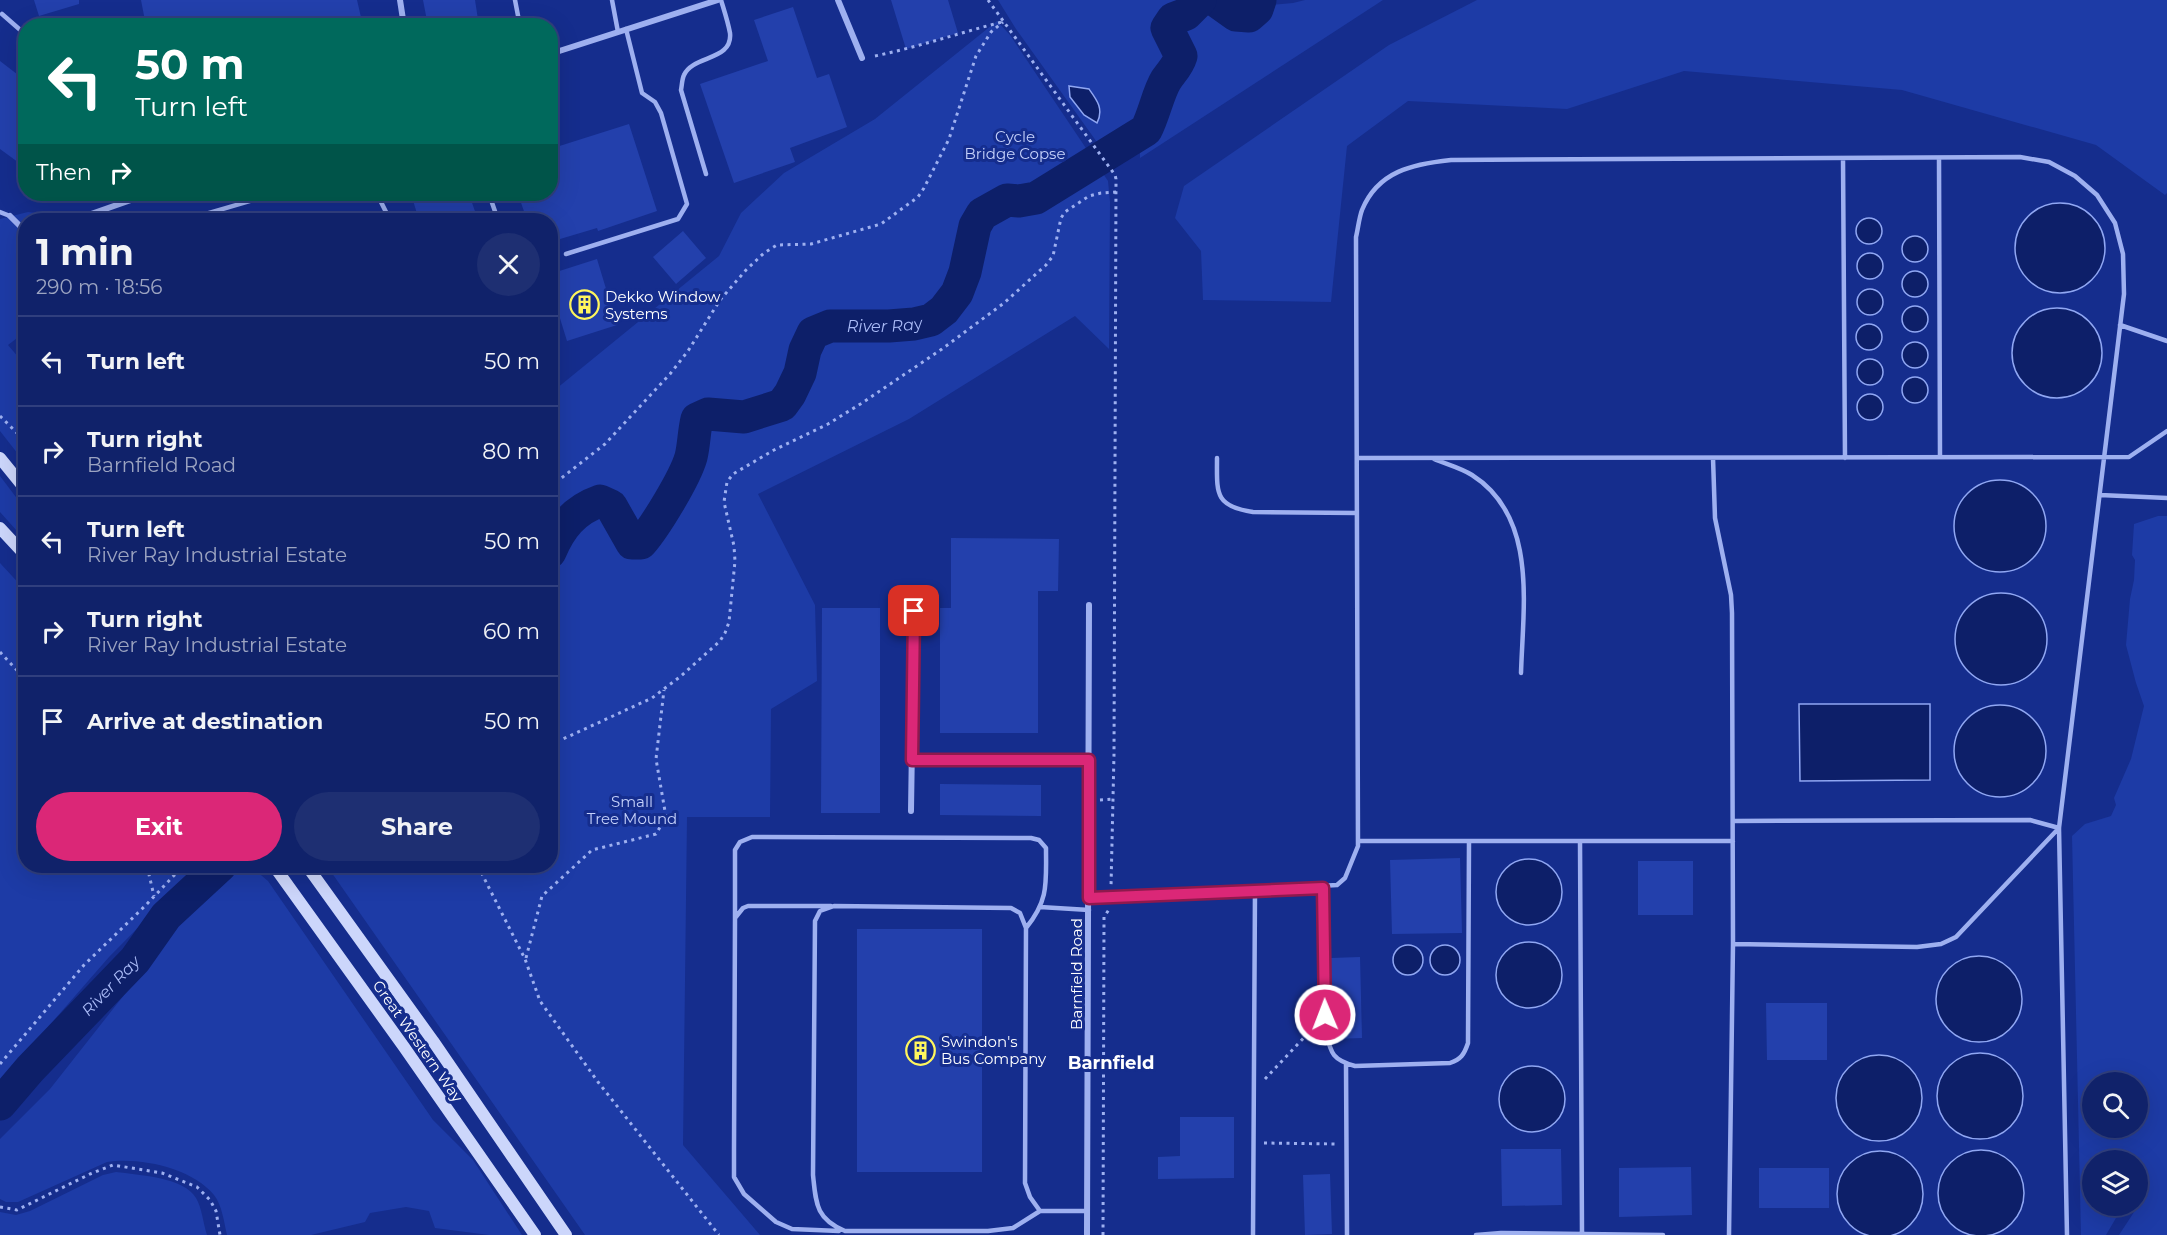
<!DOCTYPE html>
<html lang="en">
<head>
<meta charset="utf-8">
<style>
	body { margin:0; font-family:Montserrat,sans-serif; background:#1e2f72; color:#f1f3f6; height:100vh; display:flex; flex-direction:column; font-size:22px; white-space:nowrap }
	* { box-sizing:border-box; margin:0 }
	p { font-size:20px; color:#9ca4c1 }
	.icon { flex:none; width:33px; height:33px; fill:none; stroke:currentColor; stroke-width:2; stroke-linecap:round; stroke-linejoin:round }
	.map { position:relative; flex:1; overflow:hidden }
	.sheet { position:absolute; left:18px; top:213px; width:540px; height:660px; display:flex; flex-direction:column; background:#10226a; border-radius:24px; box-shadow:0 6px 24px #0002,0 0 0 2px #303f7e }
	.sheet>* { flex:none }
	.guide { position:absolute; left:18px; top:18px; width:540px; height:183px; border-radius:24px; box-shadow:0 6px 24px #0002,0 0 0 2px #303f7e; background:#00695c; color:#fff; overflow:hidden }
	.controls { position:absolute; left:2082px; top:1072px; display:grid; gap:12px }
	.controls a { display:grid; place-items:center; width:66px; height:66px; border-radius:50%; background:#10226a; box-shadow:0 6px 24px #0002,0 0 0 2px #303f7e; font-size:30px }
	.pin { position:absolute; display:grid; place-items:center; width:51px; height:51px; color:#fff; margin:-26px; border-radius:12px; box-shadow:0 3px 9px #0006 }
	.me { position:absolute; width:66px; margin:-33px; rotate:359deg; stroke-linejoin:round; filter:drop-shadow(0 0 4px #0008) }
	.turn { display:flex; align-items:center; gap:21px; height:126px; padding:0 18px; font-size:27px }
	.turn .icon { width:78px; height:78px; stroke-width:2.5 }
	.turn b { display:block; font-size:42px; line-height:51px }
	.then { display:flex; align-items:center; height:57px; padding:0 18px; background:#0003; gap:12px; font-size:22px }
	.round { display:grid; place-items:center; flex:none; width:63px; height:63px; border-radius:32px; background:#1e2f72 }
	.overview { display:flex; align-items:center; justify-content:space-between; height:102px; padding:0 18px }
	h1 { font-size:36px; font-weight:700; line-height:45px }
	.button { display:flex; gap:12px; margin-top:auto; padding:12px 18px }
	.button a { flex:1; height:69px; border-radius:36px; background:#db2777; color:#fff; font-size:24px; font-weight:700; line-height:69px; text-align:center }
	.button a+a { background:#1e2f72; color:#f1f3f6 }
	ul { padding:0; list-style:none }
	li { display:flex; align-items:center; gap:18px; height:90px; padding:0 18px; border-top:2px solid #303f7e }
	li div { flex:1 }
	li b { display:block; font-size:22px }
	li em { font-style:normal }
	.map>svg:first-child { display:block }
	.green { fill:#1d3ba6; fill-rule:evenodd }
	.water { fill:#0d1f69; stroke:#90a7f3; stroke-width:1.5 }
	.lines { fill:none; stroke-linecap:round; stroke-linejoin:round }
	.river { stroke:#0d1f69; stroke-width:33 }
	.building { fill:#2340ac }
	.path { stroke:#9eb0f0; stroke-width:3; stroke-dasharray:3 4.5; stroke-linecap:butt }
	.lane { stroke:#9eb0f0; stroke-width:4.5 }
	.street { stroke:#9eb0f0; stroke-width:6 }
	.secondary { stroke:#ccd6fb; stroke-width:12 }
	.route-casing { stroke:#8e194d; stroke-width:15 }
	.route { stroke:#db2777; stroke-width:10 }
	.labels { text-anchor:middle; dominant-baseline:central; stroke-width:6; stroke-linejoin:round; paint-order:stroke }
	.park-label { font-size:15px; fill:#c5d1fb; stroke:#152d8d }
	.poi-label { font-size:15px; fill:#fff; stroke:#152d8d; text-anchor:start }
	.street-label { font-size:15px; fill:#fff; stroke:#152d8d }
	.water-label { font-size:16px; font-style:italic; fill:#aabbf7; stroke:#152d8d }
	.quarter-label { font-size:18px; font-weight:bold; fill:#fff; stroke:#152d8d }
</style>
</head>
<body>
<div class="map">
<svg width="2167" height="1235" viewBox="0 0 2167 1235">
	<rect width="100%" height="100%" fill="#152d8d"/>
	<path class="green" d="M 998,0 L 1194,0 L 1184,9 L 1169,14 C 1154,43 1175,38 1175,59 L 1164,73 L 1145,121 L 1136,132 L 1104,152 L 1016,29 Z
		M 1305,0 L 1383,0 L 1140,158 L 1140,150 L 1179,76 L 1185,56 L 1181,29 L 1186,21 L 1205,12 L 1243,28 L 1271,5 L 1293,3 Z
		M 1477,0 L 2167,0 L 2167,193 L 2165,195 L 2096,145 L 1902,90 L 1684,71 L 1567,109 L 1408,101 L 1347,146 L 1331,302 L 1203,300 L 1201,251 L 1175,218 L 1184,186 L 1389,45 Z
		M 997,21 L 1010,35 L 1108,181 L 1110,202 L 1109,349 L 1075,316 L 909,419 L 758,494 L 815,605 L 817,681 L 771,709 L 770,817 L 687,817 L 683,1145 L 760,1235 L 585,1235 L 327,866 L 550,866 L 551,393 L 719,256 L 741,213 L 784,173 L 875,119 Z
		M 28,212 L 95,220 L 26,220 L 25,332 L 8,345 L 25,365 L 25,463 L 0,431 L 0,219 Z
		M 0,476 L 25,509 L 25,540 L 0,512 Z
		M 2158,516 L 2167,516 L 2167,1235 L 2119,1235 L 2138,1206 L 2146,1188 L 2139,1181 L 2138,1183 L 2138,1161 L 2092,1161 L 2092,1206 L 2123,1206 L 2106,1235 L 2081,1235 L 2072,836 L 2085,824 L 2111,816 L 2116,805 L 2114,798 L 2131,759 L 2144,706 L 2136,683 L 2126,645 L 2130,599 L 2134,580 L 2135,560 L 2132,555 L 2134,524 ZM 2092,1083 L 2138,1083 L 2138,1128 L 2092,1128 Z
		M 0,563 L 25,590 L 26,866 L 199,866 L 109,957 L 0,1082 Z
		M 231,866 L 250,866 L 268,881 L 433,1120 L 473,1160 L 522,1235 L 489,1235 L 435,1228 L 429,1211 L 406,1207 L 370,1213 L 365,1222 L 311,1235 L 227,1235 C 224,1222 222,1205 214,1195 C 192,1168 140,1157 107,1162 L 18,1202 L 6,1202 L 0,1199 L 0,1139 L 50,1089 L 206,891 Z
		M 116,1172 C 138,1175 184,1177 196,1198 C 202,1208 203,1223 207,1235 L 0,1235 L 0,1212 L 16,1215 L 30,1211 L 103,1175 Z"/>
	<path class="water" d="M 1069,86 L 1089,89 C 1097,100 1104,109 1097,123 L 1084,115 L 1070,97 Z
		M2015 248a45 45 0 1 1 90 0a45 45 0 1 1-90 0Z
		M1856 231a13 13 0 1 1 26 0a13 13 0 1 1-26 0Z
		M1902 249a13 13 0 1 1 26 0a13 13 0 1 1-26 0Z
		M1857 266a13 13 0 1 1 26 0a13 13 0 1 1-26 0Z
		M1902 284a13 13 0 1 1 26 0a13 13 0 1 1-26 0Z
		M1857 302a13 13 0 1 1 26 0a13 13 0 1 1-26 0Z
		M1902 319a13 13 0 1 1 26 0a13 13 0 1 1-26 0Z
		M2012 353a45 45 0 1 1 90 0a45 45 0 1 1-90 0Z
		M1856 337a13 13 0 1 1 26 0a13 13 0 1 1-26 0Z
		M1902 355a13 13 0 1 1 26 0a13 13 0 1 1-26 0Z
		M1857 372a13 13 0 1 1 26 0a13 13 0 1 1-26 0Z
		M1902 390a13 13 0 1 1 26 0a13 13 0 1 1-26 0Z
		M1857 407a13 13 0 1 1 26 0a13 13 0 1 1-26 0Z
		M1954 526a46 46 0 1 1 92 0a46 46 0 1 1-92 0Z
		M1955 639a46 46 0 1 1 92 0a46 46 0 1 1-92 0Z
		M 1799,704 L 1930,704 L 1930,780 L 1800,781 Z
		M1954 751a46 46 0 1 1 92 0a46 46 0 1 1-92 0Z
		M1496 892a33 33 0 1 1 66 0a33 33 0 1 1-66 0Z
		M1496 975a33 33 0 1 1 66 0a33 33 0 1 1-66 0Z
		M1393 960a15 15 0 1 1 30 0a15 15 0 1 1-30 0Z
		M1430 960a15 15 0 1 1 30 0a15 15 0 1 1-30 0Z
		M1936 999a43 43 0 1 1 86 0a43 43 0 1 1-86 0Z
		M1937 1096a43 43 0 1 1 86 0a43 43 0 1 1-86 0Z
		M1836 1098a43 43 0 1 1 86 0a43 43 0 1 1-86 0Z
		M1499 1099a33 33 0 1 1 66 0a33 33 0 1 1-66 0Z
		M1938 1193a43 43 0 1 1 86 0a43 43 0 1 1-86 0Z
		M1837 1194a43 43 0 1 1 86 0a43 43 0 1 1-86 0Z"/>
	<g class="lines">
		<g class="river">
			<path d="M 1215,0 L 1236,15 L 1249,16 L 1257,9 L 1260,0"/>
			<path id="s1" d="M 550,552 C 560,528 574,510 600,501 L 611,506 L 632,543 L 641,543 C 655,527 685,478 691,457 C 694,445 694,431 697,419 L 708,414 L 744,417 L 782,405 L 790,394 L 800,373 L 805,350 L 813,333 L 830,326 L 889,326 L 914,324 L 931,320 L 944,310 L 957,293 L 965,272 L 975,226 L 982,214 L 1007,200 L 1019,201 L 1036,198 L 1146,130 C 1154,115 1158,93 1166,80 C 1172,71 1178,66 1181,56 L 1167,28 L 1173,19 L 1186,14 L 1200,0"/>
			<path id="s2" d="M 0,1104 L 30,1069 L 135,960 L 166,916 L 220,866"/>
		</g>
	</g>
	<path class="building" d="M 34,0 L 79,0 L 79,4 L 39,16 Z
		M 141,0 L 357,0 L 363,26 L 146,26 Z
		M 423,0 L 475,0 L 479,26 L 428,26 Z
		M 891,0 L 948,0 L 958,33 L 906,49 Z
		M 793,7 L 817,78 L 829,74 L 847,127 L 790,148 L 795,162 L 734,183 L 700,84 L 768,61 L 754,20 Z
		M 0,61 L 26,81 L 26,168 L 0,149 Z
		M 629,124 L 657,211 L 598,231 L 597,228 L 550,242 L 550,220 L 527,220 L 518,194 L 550,194 L 550,149 Z
		M 411,194 L 469,194 L 478,220 L 419,220 Z
		M 683,231 L 706,258 L 676,284 L 653,257 Z
		M 597,259 L 617,325 L 567,341 L 550,286 L 550,274 Z
		M 951,538 L 1059,539 L 1058,591 L 1038,591 L 1038,733 L 940,733 L 940,608 L 951,608 Z
		M 822,608 L 880,608 L 880,813 L 821,813 Z
		M 940,784 L 1041,785 L 1041,816 L 940,815 Z
		M 1460,858 L 1462,933 L 1392,934 L 1390,860 Z
		M 1638,861 L 1693,861 L 1693,915 L 1638,915 Z
		M 857,929 L 982,929 L 982,1172 L 857,1172 Z
		M 1360,957 L 1362,1038 L 1332,1039 L 1331,958 Z
		M 1766,1003 L 1827,1003 L 1827,1060 L 1767,1060 Z
		M 1180,1117 L 1234,1117 L 1234,1178 L 1158,1179 L 1158,1157 L 1180,1156 Z
		M 1501,1149 L 1561,1149 L 1562,1205 L 1502,1206 Z
		M 1691,1167 L 1692,1215 L 1619,1217 L 1619,1168 Z
		M 1759,1168 L 1829,1168 L 1829,1208 L 1759,1208 Z
		M 1330,1174 L 1332,1234 L 1305,1235 L 1303,1175 Z"/>
	<g class="lines">
		<path class="path" d="M 988,0 L 1115,175 L 1116,179 L 1114,754 L 1111,887
			M 875,56 C 918,47 959,33 1002,22
			M 0,416 L 26,442
			M 550,487 L 605,444 L 670,374 L 688,351 L 720,300 L 746,270 L 764,253 L 777,245 L 811,244 L 881,224 L 918,197 L 924,188 L 949,139 L 976,56 L 991,32 L 1003,22
			M 0,652 L 26,680
			M 550,745 L 652,698 L 681,676 L 720,641 L 725,633 L 729,622 L 735,561 L 734,546 L 724,502 L 727,482 L 733,474 L 774,450 L 828,424 L 862,403 L 942,349 L 1004,303 L 1046,265 L 1053,256 L 1061,218 L 1065,212 L 1089,196 L 1101,193 L 1116,192
			M 1100,800 L 1113,799
			M 147,866 L 154,896
			M 478,866 L 525,959 L 540,1001 L 598,1082 L 719,1235
			M 526,958 L 542,896 L 592,850 L 656,834 L 666,817 L 656,759 L 664,690
			M 0,1064 L 84,965 L 145,906 L 183,866
			M 1265,1079 L 1314,1027
			M 1264,1143 L 1336,1144
			M 0,1207 L 17,1210 L 90,1174 L 113,1165 L 162,1173 L 197,1187 L 210,1200 L 216,1211 L 220,1235
			M 1103,1235 L 1104,917 L 1110,908"/>
		<path class="lane" d="M 515,0 L 520,26
			M 612,0 L 618,32
			M 2,14 L 26,35
			M 1843,158 L 1845,458
			M 1939,158 L 1940,457
			M 706,174 L 681,90 C 682,85 682,79 684,75 C 693,55 733,61 730,33 C 728,22 724,10 721,0
			M 377,194 L 390,220
			M 489,194 L 498,220
			M 0,212 L 10,216
			M 185,220 L 274,194
			M 566,254 L 678,219 L 687,204 L 661,113 L 655,102 L 642,93 L 626,29
			M 2120,325 L 2167,341
			M 1217,458 C 1217,493 1214,506 1253,512 L 1357,513
			M 1357,458 L 2129,457 L 2167,431
			M 1713,458 L 1715,518 L 1731,595 L 1732,613 L 1733,944
			M 1434,459 C 1446,464 1461,468 1472,475 C 1538,517 1523,606 1521,673
			M 2100,495 L 2167,498
			M 1358,841 L 1733,841
			M 1580,841 L 1582,1234
			M 1323,887 L 1326,1033 C 1331,1054 1333,1060 1355,1066 L 1450,1063 C 1461,1059 1464,1055 1468,1043 L 1469,841
			M 1089,899 L 1255,890
			M 831,906 L 748,906 L 743,908 L 735,918 L 734,1149 L 734,1177 L 744,1194 L 776,1222 L 792,1229 L 839,1231
			M 1040,907 L 1089,910
			M 735,918 L 735,850 L 740,842 L 752,837 L 1031,838 L 1039,840 L 1046,848 C 1046,883 1049,900 1026,928
			M 1346,1064 L 1347,1235
			M 1040,1211 L 1030,1197 L 1025,1183 L 1026,928 L 1020,913 L 1011,908 L 834,906 L 820,911 L 815,921 L 813,1175 C 816,1204 816,1219 845,1231 L 988,1231 L 1013,1228 L 1040,1211 L 1087,1211
			M 1253,1235 L 1255,890 L 1337,885 L 1345,878 L 1358,846 L 1356,237 C 1358,229 1359,218 1362,210 C 1378,171 1413,164 1451,160 L 2020,157 L 2049,162 L 2075,176 L 2097,195 L 2115,223 L 2123,254 L 2124,294 L 2059,828 L 2067,1235
			M 1476,1235 L 1501,1233 L 1663,1235
			M 1729,1235 L 1733,944 L 1917,947 L 1941,944 L 1956,937 L 2059,828 L 2030,820 L 1733,821"/>
		<path class="street" d="M 400,0 L 404,26
			M 838,0 L 862,58
			M 550,54 L 718,0
			M 10,216 L 26,232
			M 74,220 L 148,194
			M 911,760 L 1089,760
			M 911,811 L 914,611
			M 1087,1235 L 1089,605"/>
		<path class="secondary" d="M 0,458 L 26,490
			M 0,528 L 26,556
			M 274,866 L 404,1047 L 535,1235
			M 307,866 L 433,1041 L 566,1235"/>
	</g>
	<g class="lines">
		<defs>
			<path id="route" d="M 914,611 L 912,760 L 1089,760 L 1089,898 L 1323,888 L 1325,1015"/>
		</defs>
		<use href="#route" class="route-casing"/>
		<use href="#route" class="route"/>
	</g>
	<defs>
		<symbol id="building-ring" viewBox="-11 -11 22 22"><circle r="9.5" fill="#152d8d" stroke="#fff65d" stroke-width="1.5"/><path d="M-4-6H4V6H1V3H-1V6H-4ZM-2.5-4.3h1.7v1.8h-1.7ZM.8-4.3h1.7v1.8H.8ZM-2.5-1h1.7V.8h-1.7ZM.8-1h1.7V.8H.8Z" fill="#fff65d"/></symbol>
	</defs>
	<g fill-rule="evenodd">
		<use href="#building-ring" x="568" y="288" width="33" height="33"/>
		<use href="#building-ring" x="904" y="1034" width="33" height="33"/>
	</g>
	<g class="labels">
		<g class="park-label">
			<text x="1015" y="136">Cycle<tspan x="1015" dy="17">Bridge Copse</tspan></text>
			<text x="632" y="801">Small<tspan x="632" dy="17">Tree Mound</tspan></text>
		</g>
		<g class="poi-label">
			<text x="605" y="296">Dekko Window<tspan x="605" dy="17">Systems</tspan></text>
			<text x="941" y="1041">Swindon's<tspan x="941" dy="17">Bus Company</tspan></text>
		</g>
		<g class="street-label">
			<text transform="translate(1076 974) rotate(-90)">Barnfield Road</text>
			<text transform="translate(418 1041) rotate(55)">Great Western Way</text>
		</g>
		<g class="water-label">
			<text stroke="none"><textPath href="#s1" startOffset="516">River Ray</textPath></text>
			<text stroke="none"><textPath href="#s2" startOffset="162">River Ray</textPath></text>
		</g>
		<g class="quarter-label">
			<text x="1111" y="1063">Barnfield</text>
		</g>
	</g>
</svg>
<div class="controls">
<a><svg class="icon" aria-label="search" viewBox="0 0 24 24"><circle cx="10" cy="10" r="6"/><path d="M15 15l6 6"/></svg></a>
<a><svg class="icon" aria-label="layers" viewBox="0 0 24 24"><path d="M12 4l9 5-9 5-9-5zM3 14l9 5 9-5"/></svg></a>
</div>
<div class="pin" style="left:914px;top:611px;background:#d93025"><svg class="icon" aria-label="arrive" viewBox="0 0 24 24"><path d="M6 21V4h12l-3 4 3 4H6"/></svg></div>
<svg class="me" style="left:1325px;top:1015px" viewBox="-20 -20 40 40"><circle r="17" fill="#db2777" stroke="#fff" stroke-width="3"/><path d="M0-11L8 9 0 5-8 9z" fill="#fff"/></svg>
<div class="guide">
<div class="turn"><svg class="icon" aria-label="left" viewBox="0 0 24 24"><path d="M17 20v-9H6M10 6l-5 5 5 5"/></svg><div><b>50 m</b>Turn left</div></div>
<div class="then">Then<svg class="icon" aria-label="right" viewBox="0 0 24 24"><path d="M7 20v-9h11M14 6l5 5-5 5"/></svg></div>
</div>
<section class="sheet">
<div class="overview"><div><h1>1 min</h1><p>290 m · 18:56</p></div><a class="round"><svg class="icon" aria-label="close" viewBox="0 0 24 24"><path d="M6 6l12 12M18 6L6 18"/></svg></a></div>
<ul>
<li><svg class="icon" aria-label="left" viewBox="0 0 24 24"><path d="M17 20v-9H6M10 6l-5 5 5 5"/></svg><div><b>Turn left</b></div><em>50 m</em></li>
<li><svg class="icon" aria-label="right" viewBox="0 0 24 24"><path d="M7 20v-9h11M14 6l5 5-5 5"/></svg><div><b>Turn right</b><p>Barnfield Road</p></div><em>80 m</em></li>
<li><svg class="icon" aria-label="left" viewBox="0 0 24 24"><path d="M17 20v-9H6M10 6l-5 5 5 5"/></svg><div><b>Turn left</b><p>River Ray Industrial Estate</p></div><em>50 m</em></li>
<li><svg class="icon" aria-label="right" viewBox="0 0 24 24"><path d="M7 20v-9h11M14 6l5 5-5 5"/></svg><div><b>Turn right</b><p>River Ray Industrial Estate</p></div><em>60 m</em></li>
<li><svg class="icon" aria-label="arrive" viewBox="0 0 24 24"><path d="M6 21V4h12l-3 4 3 4H6"/></svg><div><b>Arrive at destination</b></div><em>50 m</em></li>
</ul>
<div class="button"><a>Exit</a><a>Share</a></div>
</section>
</div>
</body>
</html>
